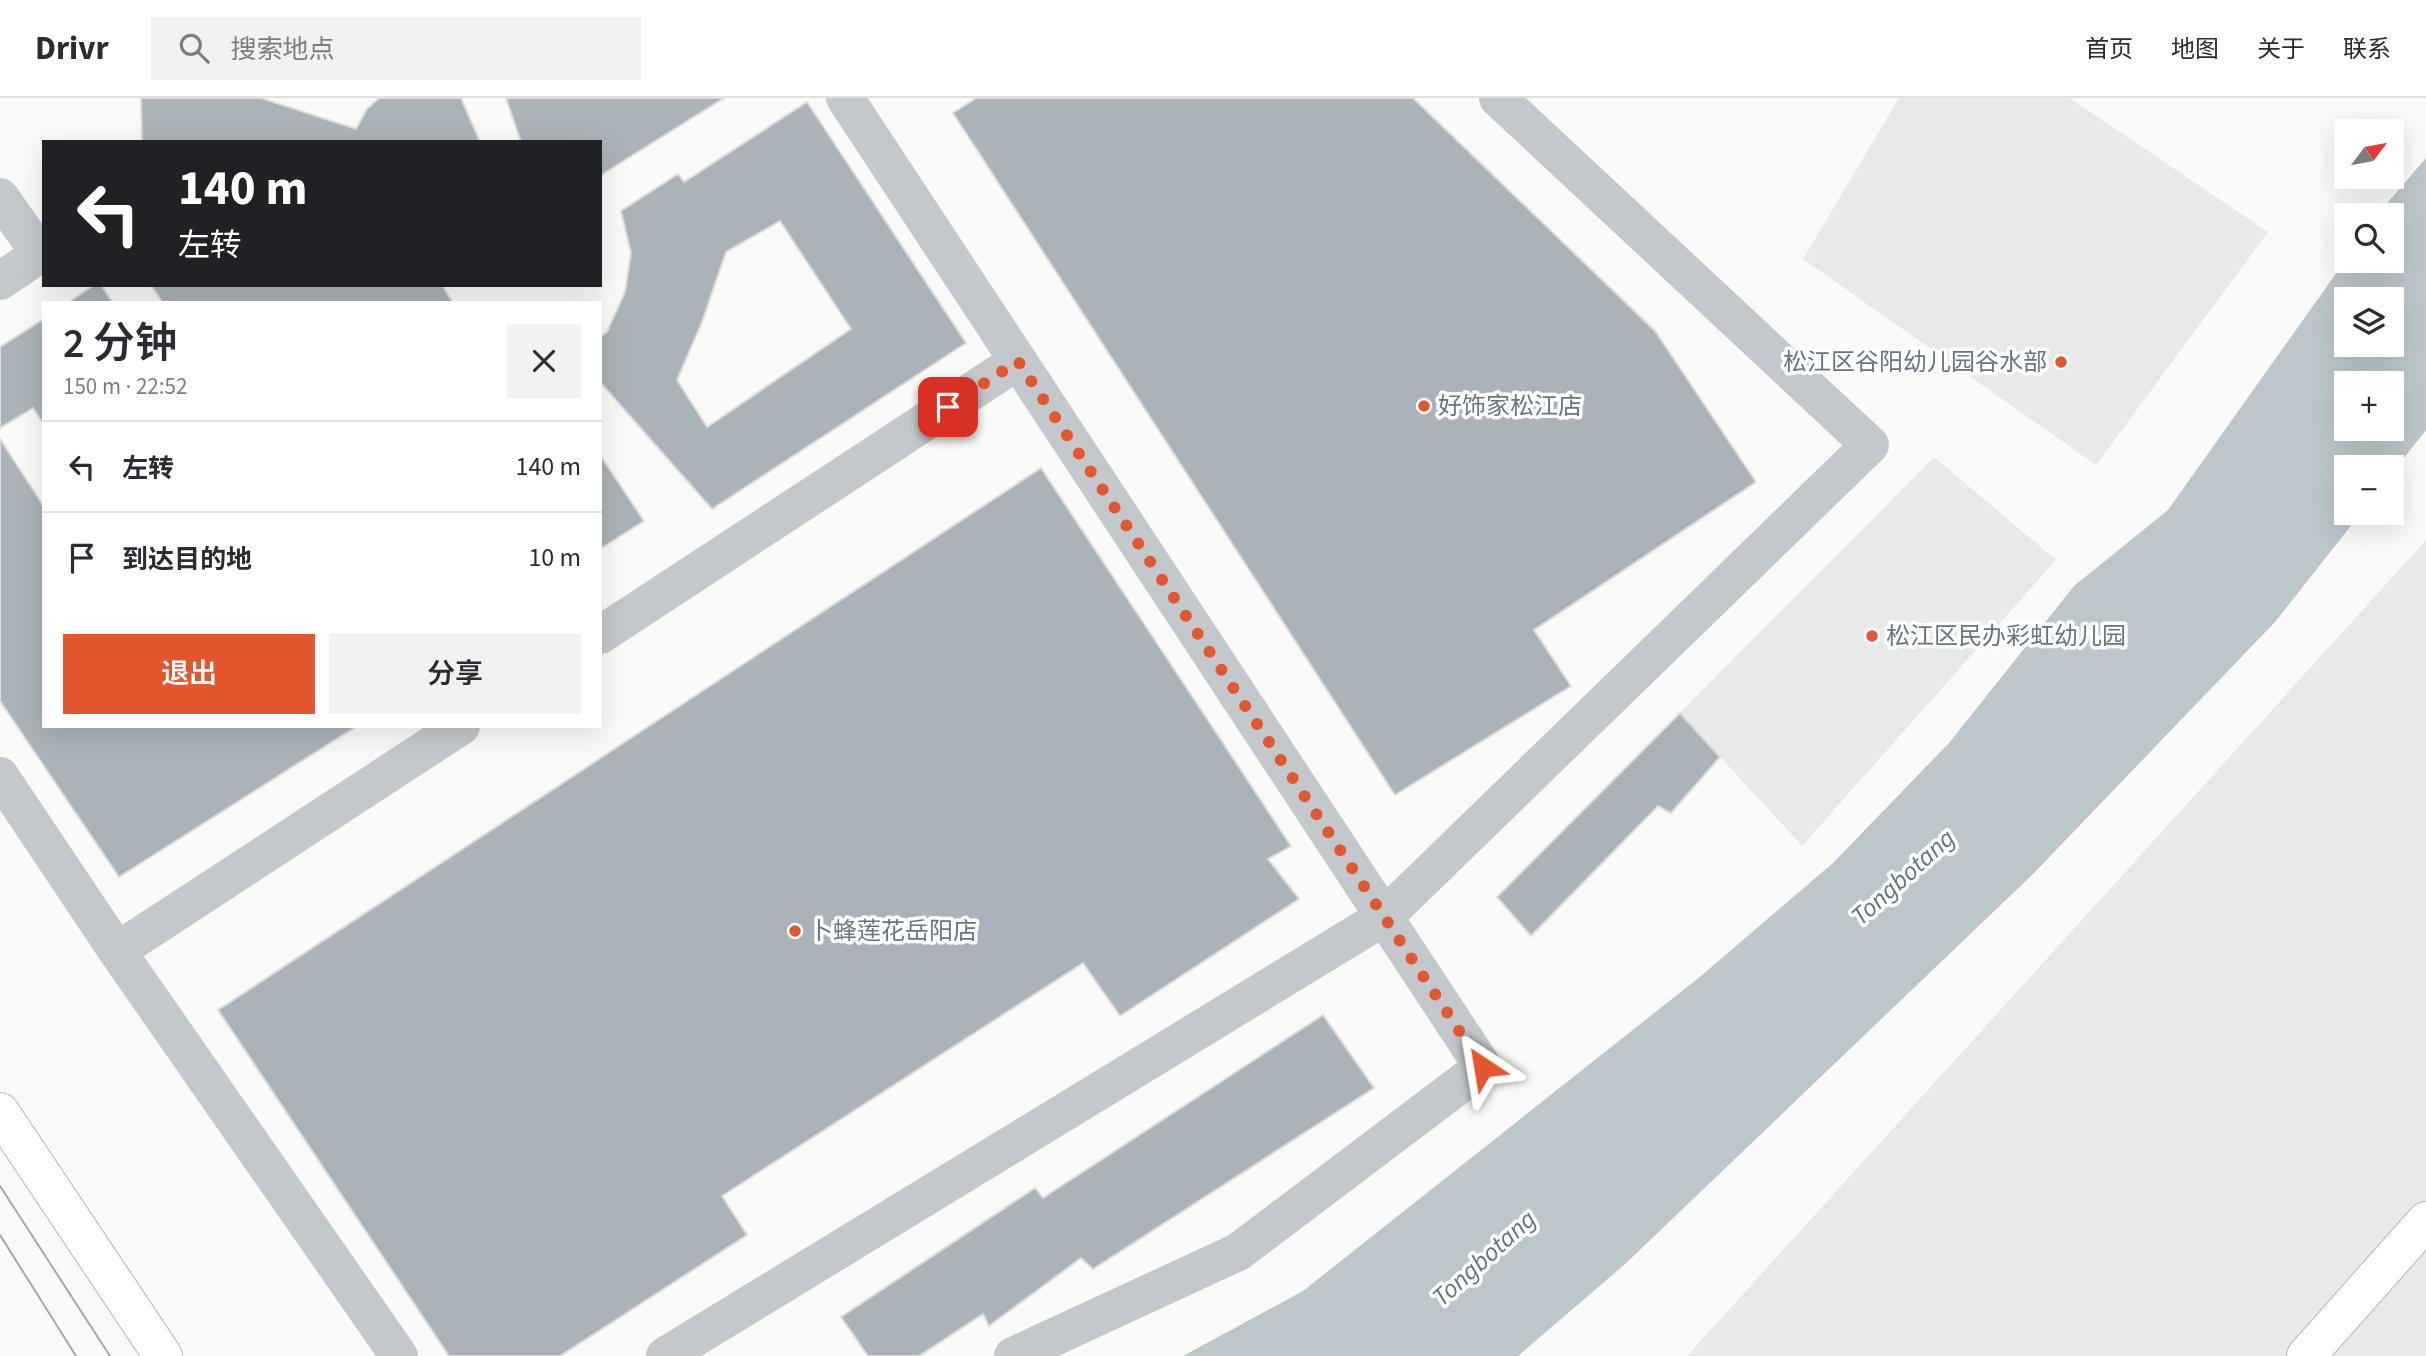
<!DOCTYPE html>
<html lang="zh">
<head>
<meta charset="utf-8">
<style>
	body { margin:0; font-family:"Source Sans 3","Noto Sans SC",sans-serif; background:#f2f2f3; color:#2b2b33; height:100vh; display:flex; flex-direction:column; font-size:26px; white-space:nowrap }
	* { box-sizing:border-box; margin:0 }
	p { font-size:23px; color:#7c7c81 }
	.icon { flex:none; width:38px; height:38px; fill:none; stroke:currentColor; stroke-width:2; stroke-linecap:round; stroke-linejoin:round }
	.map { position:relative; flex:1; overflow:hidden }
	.sheet { position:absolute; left:42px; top:203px; width:560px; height:427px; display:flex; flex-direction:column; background:#fff; border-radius:0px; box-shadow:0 7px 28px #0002 }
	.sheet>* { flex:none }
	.banner { position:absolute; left:42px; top:42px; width:560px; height:147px; border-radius:0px; box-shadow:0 7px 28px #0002; background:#202124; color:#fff; overflow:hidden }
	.needle { width:46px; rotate:58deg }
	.buttons { position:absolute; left:2334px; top:21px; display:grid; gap:14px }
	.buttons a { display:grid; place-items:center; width:70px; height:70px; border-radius:0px; background:#fff; box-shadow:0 7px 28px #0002; font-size:35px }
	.pin { position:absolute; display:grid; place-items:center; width:60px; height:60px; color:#fff; margin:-30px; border-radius:14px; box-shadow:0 4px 10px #0006 }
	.me { position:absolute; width:77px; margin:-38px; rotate:327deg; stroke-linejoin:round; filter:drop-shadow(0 0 5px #0008) }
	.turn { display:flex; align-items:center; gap:24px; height:147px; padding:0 21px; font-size:32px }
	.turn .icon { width:91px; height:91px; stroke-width:2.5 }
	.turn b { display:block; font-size:49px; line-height:60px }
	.round { display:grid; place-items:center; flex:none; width:74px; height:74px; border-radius:0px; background:#f2f2f3 }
	.summary { display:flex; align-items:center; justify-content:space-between; height:119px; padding:0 21px }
	h1 { font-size:42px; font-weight:600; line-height:52px }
	.cta { display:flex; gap:14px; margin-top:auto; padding:14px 21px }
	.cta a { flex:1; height:80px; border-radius:0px; background:#e4572e; color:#fff; font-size:28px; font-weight:600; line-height:80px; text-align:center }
	.cta a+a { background:#f2f2f3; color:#2b2b33 }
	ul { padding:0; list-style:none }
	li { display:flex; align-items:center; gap:21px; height:91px; padding:0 21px; border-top:2px solid #e1e1e2 }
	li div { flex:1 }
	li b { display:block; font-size:26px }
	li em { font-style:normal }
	header { display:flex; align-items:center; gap:42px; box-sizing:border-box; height:98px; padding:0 35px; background:#fff; border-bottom:2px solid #e1e1e2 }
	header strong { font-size:33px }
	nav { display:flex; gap:38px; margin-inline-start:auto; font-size:24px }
	.search { width:490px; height:63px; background:#f2f2f3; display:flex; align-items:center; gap:18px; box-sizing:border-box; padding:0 24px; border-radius:0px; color:#7c7c81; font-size:26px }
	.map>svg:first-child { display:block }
	.built { fill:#e8e9e9 }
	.water { fill:#bbc7cb; fill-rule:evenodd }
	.building { fill:#aab3b9; stroke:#dcdcda; stroke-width:2; fill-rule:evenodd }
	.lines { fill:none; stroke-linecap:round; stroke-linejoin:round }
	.major-casing { stroke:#b5babe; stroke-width:40 }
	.minor { stroke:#c3c8cc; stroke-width:38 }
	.major { stroke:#fff; stroke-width:38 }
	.tram { stroke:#a2aab0; stroke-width:2 }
	.route { stroke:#e4572e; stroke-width:12; stroke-dasharray:0 21.6 }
	.poi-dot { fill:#e4572e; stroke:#fff; stroke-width:2.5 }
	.labels { text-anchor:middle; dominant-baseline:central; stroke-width:7; stroke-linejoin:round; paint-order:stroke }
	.poi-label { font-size:24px; fill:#657683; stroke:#fff; text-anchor:start }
	.water-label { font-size:26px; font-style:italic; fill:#60757c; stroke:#fff }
</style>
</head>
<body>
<header>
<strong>Drivr</strong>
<div class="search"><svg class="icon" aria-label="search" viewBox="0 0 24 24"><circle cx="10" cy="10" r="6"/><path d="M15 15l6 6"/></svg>搜索地点</div>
<nav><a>首页</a><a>地图</a><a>关于</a><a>联系</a></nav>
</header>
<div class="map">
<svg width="2426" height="1258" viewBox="0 0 2426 1258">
	<rect width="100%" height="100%" fill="#fafaf8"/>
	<path class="built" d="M 1899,0 L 2069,0 L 2268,134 L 2096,367 L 1803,161 Z
		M 1934,359 L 2056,462 L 1802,748 L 1680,615 Z
		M 2426,442 L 2426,1258 L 1687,1258 Z"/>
	<path class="water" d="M 2426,60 L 2426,332 L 2392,375 L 2392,369 L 2347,369 L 2347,415 L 2361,415 L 2275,524 L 2032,777 L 1624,1167 L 1518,1258 L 1183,1258 L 1303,1193 L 1701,878 L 1833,765 L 1949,645 L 2074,488 L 2168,412 L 2347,160 L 2347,163 L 2392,163 L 2392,117 L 2377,117 ZM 2347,201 L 2392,201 L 2392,247 L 2347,247 ZM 2347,285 L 2392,285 L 2392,331 L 2347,331 Z"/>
	<path class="building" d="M 141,0 L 261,0 L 356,31 L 367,11 L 379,0 L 461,0 L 480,44 L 142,44 Z
		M 506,0 L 724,0 L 601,77 L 600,44 L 521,44 Z
		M 976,0 L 1413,0 L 1655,233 L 1756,384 L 1534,532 L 1571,588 L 1395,697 L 953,15 Z
		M 807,4 L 966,245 L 712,411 L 600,284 L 600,239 L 607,234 L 625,194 L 631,155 L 621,113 L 678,76 L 684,84 ZM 780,123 L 851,231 L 707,329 L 677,282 L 702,224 L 726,154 Z
		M 94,187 L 101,187 L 113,205 L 68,205 Z
		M 151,187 L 442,187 L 453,205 L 163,205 Z
		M 44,221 L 44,327 L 33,310 L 0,330 L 0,249 Z
		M 0,341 L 44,409 L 44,628 L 357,628 L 119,779 L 0,603 Z
		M 600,357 L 644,423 L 600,451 Z
		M 1041,370 L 1291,748 L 1268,761 L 1299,801 L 1120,918 L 1083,865 L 722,1098 L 747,1137 L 560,1258 L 449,1258 L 218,912 Z
		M 1680,615 L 1720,659 L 1671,715 L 1658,708 L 1531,838 L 1497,799 Z
		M 1323,917 L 1374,990 L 1093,1171 L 1081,1160 L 989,1228 L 983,1216 L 919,1258 L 868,1258 L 841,1219 L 1035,1090 L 1043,1100 Z"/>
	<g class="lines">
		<defs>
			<path id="major" d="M 0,1014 L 163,1258
				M 2306,1258 L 2426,1123"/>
		</defs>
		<use href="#major" class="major-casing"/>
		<path class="minor" d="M 845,0 L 1483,969 L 1238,1154 L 1013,1258
			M 0,99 L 40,156 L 0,183
			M 600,537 L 1018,263
			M 0,678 L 117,853 L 399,1258
			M 117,853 L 461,628
			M 665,1258 L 1384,819 L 1870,347 L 1498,0"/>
		<use href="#major" class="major"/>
		<path class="tram" d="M 0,1088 L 110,1258
			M 0,1137 L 76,1258"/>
	</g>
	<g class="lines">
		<path class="route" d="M 948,309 L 1018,263 L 1483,969"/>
	</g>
	<g class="poi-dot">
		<circle cx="2061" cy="264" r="7"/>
		<circle cx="1424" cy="308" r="7"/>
		<circle cx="1872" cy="538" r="7"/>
		<circle cx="795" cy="833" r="7"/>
	</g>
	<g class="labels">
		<g class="poi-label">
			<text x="2047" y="264" text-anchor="end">松江区谷阳幼儿园谷水部</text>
			<text x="1438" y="308">好饰家松江店</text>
			<text x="1886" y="538">松江区民办彩虹幼儿园</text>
			<text x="809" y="833">卜蜂莲花岳阳店</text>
		</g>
		<g class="water-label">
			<text transform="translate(1903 779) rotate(-42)">Tongbotang</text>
			<text transform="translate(1484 1160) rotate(-42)">Tongbotang</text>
		</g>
	</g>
</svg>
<div class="buttons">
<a><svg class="needle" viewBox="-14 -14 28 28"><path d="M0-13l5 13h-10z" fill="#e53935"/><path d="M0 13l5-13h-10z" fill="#7c7c81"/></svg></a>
<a><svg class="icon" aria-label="search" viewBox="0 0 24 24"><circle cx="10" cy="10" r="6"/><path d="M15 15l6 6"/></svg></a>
<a><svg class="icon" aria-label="layers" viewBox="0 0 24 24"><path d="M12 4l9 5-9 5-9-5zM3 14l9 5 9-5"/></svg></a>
<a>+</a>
<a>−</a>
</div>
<div class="pin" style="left:948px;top:309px;background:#d93025"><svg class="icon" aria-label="arrive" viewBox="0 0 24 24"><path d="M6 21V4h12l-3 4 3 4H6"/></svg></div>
<svg class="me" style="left:1483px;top:969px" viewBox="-20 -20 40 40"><path d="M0-17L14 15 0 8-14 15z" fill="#e4572e" stroke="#fff" stroke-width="4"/></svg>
<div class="banner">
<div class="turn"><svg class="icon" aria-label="left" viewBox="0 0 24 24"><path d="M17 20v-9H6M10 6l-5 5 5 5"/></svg><div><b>140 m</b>左转</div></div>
</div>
<section class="sheet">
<div class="summary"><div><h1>2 分钟</h1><p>150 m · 22:52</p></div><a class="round"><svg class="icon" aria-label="close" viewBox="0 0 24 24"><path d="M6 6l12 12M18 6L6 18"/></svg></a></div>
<ul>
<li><svg class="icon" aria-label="left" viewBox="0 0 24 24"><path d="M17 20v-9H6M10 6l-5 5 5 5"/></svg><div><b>左转</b></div><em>140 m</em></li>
<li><svg class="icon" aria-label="arrive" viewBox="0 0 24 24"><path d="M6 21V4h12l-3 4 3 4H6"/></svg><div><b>到达目的地</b></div><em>10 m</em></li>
</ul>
<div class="cta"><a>退出</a><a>分享</a></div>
</section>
</div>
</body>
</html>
